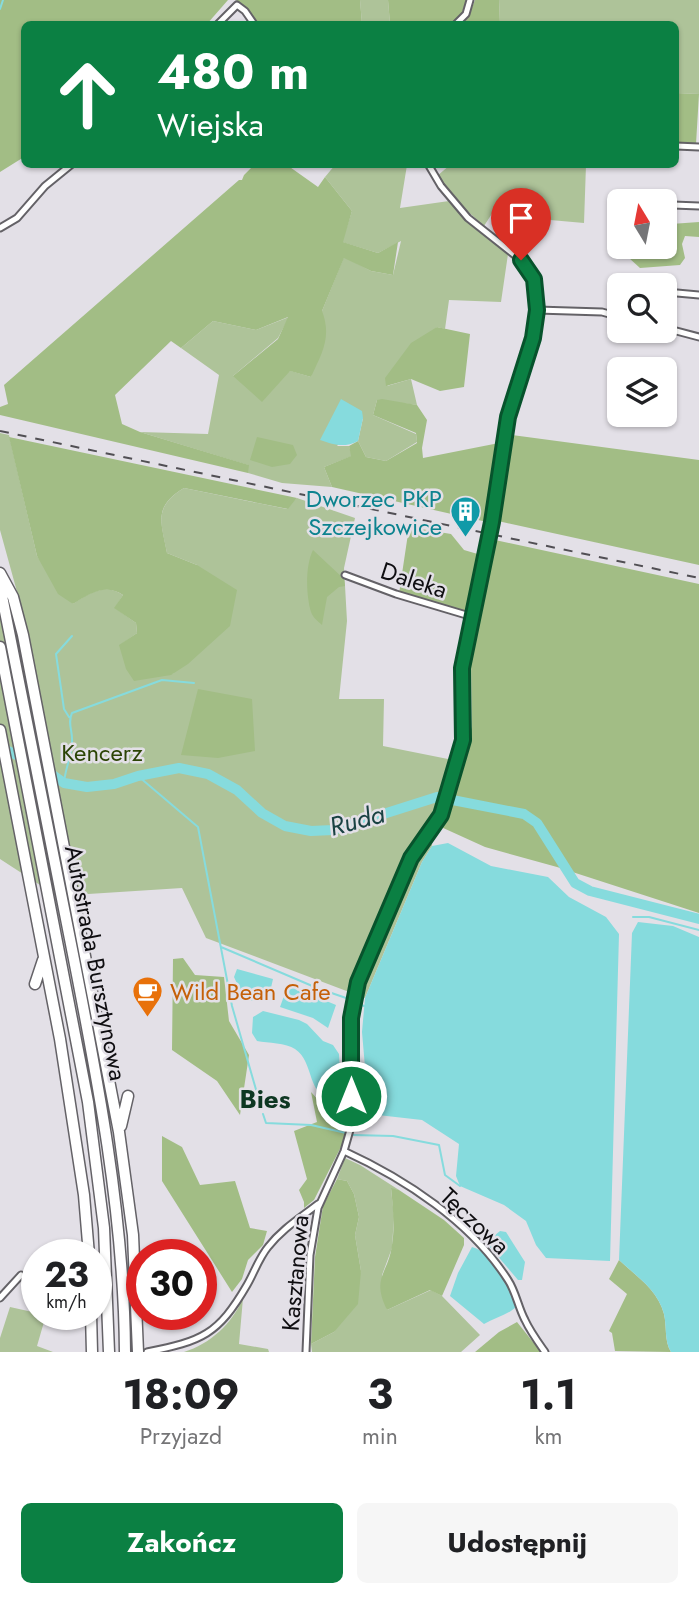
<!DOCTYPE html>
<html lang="pl">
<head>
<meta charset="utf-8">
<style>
	body { margin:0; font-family:Jost,sans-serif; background:#f6f6f6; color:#202124; height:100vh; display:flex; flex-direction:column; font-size:26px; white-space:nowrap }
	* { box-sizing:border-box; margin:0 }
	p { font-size:23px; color:#757577 }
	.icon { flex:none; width:38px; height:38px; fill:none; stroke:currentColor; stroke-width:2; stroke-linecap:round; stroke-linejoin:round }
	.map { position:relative; height:1352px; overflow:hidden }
	.side { display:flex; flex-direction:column; background:#fff; flex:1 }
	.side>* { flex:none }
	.guide { position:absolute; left:21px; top:21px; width:658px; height:147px; border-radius:10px; box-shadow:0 2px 5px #0004; background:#0b8043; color:#fff; overflow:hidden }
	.needle { width:46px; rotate:350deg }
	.tools { position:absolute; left:607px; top:189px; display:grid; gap:14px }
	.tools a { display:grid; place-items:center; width:70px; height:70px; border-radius:10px; background:#fff; box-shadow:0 2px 5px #0004; font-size:35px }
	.speed { position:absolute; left:21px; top:1239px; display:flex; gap:14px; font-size:35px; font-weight:700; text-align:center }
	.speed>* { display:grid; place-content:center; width:91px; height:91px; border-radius:50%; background:#fff; box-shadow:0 2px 5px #0004; line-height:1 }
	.speed small { font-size:18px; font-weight:400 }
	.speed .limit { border:10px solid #d22; background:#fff; color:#111 }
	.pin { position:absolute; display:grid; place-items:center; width:60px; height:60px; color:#fff; margin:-72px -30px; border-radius:50% 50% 50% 0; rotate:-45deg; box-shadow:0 0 7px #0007 }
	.pin .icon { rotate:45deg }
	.me { position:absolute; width:77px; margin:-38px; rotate:0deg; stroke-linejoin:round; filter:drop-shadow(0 0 5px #0008) }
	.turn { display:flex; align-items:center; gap:24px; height:147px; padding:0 21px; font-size:32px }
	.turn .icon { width:91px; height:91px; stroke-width:2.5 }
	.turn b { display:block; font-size:49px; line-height:60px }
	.eta { display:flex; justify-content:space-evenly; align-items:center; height:119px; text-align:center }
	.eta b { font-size:42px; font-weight:700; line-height:49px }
	.action { display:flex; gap:14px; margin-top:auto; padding:14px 21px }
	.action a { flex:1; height:80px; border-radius:10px; background:#0b8043; color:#fff; font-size:28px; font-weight:700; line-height:80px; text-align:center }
	.action a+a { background:#f6f6f6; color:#202124 }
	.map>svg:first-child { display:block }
	.green { fill:#aec399 }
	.forest { fill:#a2bd85 }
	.water { fill:#86dbdd }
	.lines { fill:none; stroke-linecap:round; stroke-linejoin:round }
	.stream { stroke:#86dbdd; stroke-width:2 }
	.river { stroke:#86dbdd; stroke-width:10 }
	.street-casing { stroke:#646267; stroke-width:9 }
	.highway-casing { stroke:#646267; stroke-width:13 }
	.street { stroke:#fff; stroke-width:5 }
	.highway { stroke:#fff; stroke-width:10 }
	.rail { stroke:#514f54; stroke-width:2; stroke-dasharray:9 9; stroke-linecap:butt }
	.route-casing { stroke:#07532c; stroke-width:18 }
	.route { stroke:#0b8043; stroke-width:12 }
	.labels { text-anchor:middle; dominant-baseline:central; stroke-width:5; stroke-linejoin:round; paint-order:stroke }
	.culture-label { font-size:24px; fill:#0d838f; stroke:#e3e0e7; text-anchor:end }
	.street-label { font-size:24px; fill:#0f0e11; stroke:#e3e0e7 }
	.park-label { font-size:24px; fill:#2c4405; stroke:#e3e0e7 }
	.food-label { font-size:24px; fill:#c56008; stroke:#e3e0e7; text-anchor:start }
	.water-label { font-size:26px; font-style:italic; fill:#1a4243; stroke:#e3e0e7 }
	.neighbourhood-label { font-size:26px; font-weight:bold; fill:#0e3722; stroke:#e3e0e7 }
</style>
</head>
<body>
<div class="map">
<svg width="699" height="1352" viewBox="0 0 699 1352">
	<rect width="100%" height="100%" fill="#e3e0e7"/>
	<path class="green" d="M 360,0 L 388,0 L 390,24 L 362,24 Z
		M 499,0 L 699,0 L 699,94 L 676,93 L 676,24 L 500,24 Z
		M 335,165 L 407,165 L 400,208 L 449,201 L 508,254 L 501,302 L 449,300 L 445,329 L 437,327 L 387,386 L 411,379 L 417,405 L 377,400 L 373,415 L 416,434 L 417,442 L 386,461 L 366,457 L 358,441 L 363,418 L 337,446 L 349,446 L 352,456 L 324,467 L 332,487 L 282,483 L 248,473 L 248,465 L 140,432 L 208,434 L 219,375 L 181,348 L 213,321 L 256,330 L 289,317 L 278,338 L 233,376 L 291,371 L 311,377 L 322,311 L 344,257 L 371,271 L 393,275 L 401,241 L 378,253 L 342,242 L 352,211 L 325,177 Z
		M 450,165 L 586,165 L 584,223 L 539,219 L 495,209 L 484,226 L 463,207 L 437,176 Z
		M 0,433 L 9,435 L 37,556 L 73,604 C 89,593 105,583 123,595 L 115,608 L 136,623 L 137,633 L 123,643 L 173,674 L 197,565 L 167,553 C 161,522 153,507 184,488 L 287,509 L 297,498 L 355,518 L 344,568 L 347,621 L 339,699 L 384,699 L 383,746 L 453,760 L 433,819 L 432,846 L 422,862 L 365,998 L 206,938 L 182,888 L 57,896 L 0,859 L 0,593 L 19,599 L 0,530 Z
		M 345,1158 L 360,1165 L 399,1190 L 391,1189 L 394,1216 L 392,1248 L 382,1275 L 387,1310 L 431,1290 L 442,1296 L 480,1335 L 461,1352 L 312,1352 L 311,1344 L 334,1332 L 361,1271 L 355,1235 L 359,1217 L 354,1194 L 347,1181 L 337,1179 Z
		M 243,1298 L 239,1344 L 268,1349 L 269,1352 L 184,1352 C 210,1344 232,1324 243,1298 Z
		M 10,1307 L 46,1315 L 37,1346 L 53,1352 L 0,1352 L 0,1338 Z"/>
	<path class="forest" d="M 0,0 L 228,0 L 207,24 L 24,24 L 24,157 L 0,172 Z
		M 236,0 L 360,0 L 362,24 L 258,24 Z
		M 388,0 L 466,0 L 462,13 L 452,24 L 390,24 Z
		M 475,0 L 499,0 L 500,24 L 462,24 L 468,18 Z
		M 676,93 L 699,94 L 696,144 L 676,143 Z
		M 254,165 L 287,165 L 318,187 L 325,177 L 352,211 L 343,242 L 378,253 L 398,242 L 393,275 L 371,271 L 344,258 L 322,311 C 332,337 322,353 311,377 L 290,371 L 262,402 L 233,376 L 278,339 L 288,317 L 256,330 L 213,321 L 181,348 L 171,341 L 115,395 L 122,424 L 140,432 L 249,465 L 248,473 L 0,415 L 0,407 L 8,404 L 4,385 L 239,180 L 242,180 L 244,175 Z
		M 699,222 L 699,237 L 685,236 L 682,244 L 685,258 L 680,265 L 640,268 L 629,258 L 631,247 L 665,247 L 665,227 L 670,227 L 671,224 Z
		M 437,327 L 470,334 L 464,387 L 440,391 L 411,379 L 386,386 L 385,378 L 411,343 Z
		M 382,399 L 417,405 L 427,420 L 422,448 L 423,458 L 499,443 L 487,522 L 332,487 L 324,467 L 351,456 L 349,446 L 358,441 L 366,457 L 386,461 L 417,443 L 416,433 L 373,415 L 377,400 Z
		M 512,435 L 699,460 L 699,565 L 498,521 Z
		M 9,437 L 297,498 L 288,509 L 184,488 C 153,507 161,521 167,553 L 197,565 L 237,590 L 230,626 L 188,664 L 171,675 L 134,681 L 126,669 L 119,645 L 137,633 L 136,623 L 114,608 L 123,595 C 105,583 89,594 73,604 L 58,594 L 37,556 Z
		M 257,437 L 293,445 L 297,455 L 290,464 L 272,467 L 250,460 Z
		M 409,527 L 451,534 L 464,550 L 481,555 L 470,614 L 399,594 Z
		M 495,540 L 699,584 L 699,913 L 557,867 L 485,847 L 441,827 L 472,727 L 471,664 Z
		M 313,550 L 344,579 L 345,586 L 339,587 L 327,597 L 322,625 C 318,621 313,618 311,612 C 306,595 305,566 313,550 Z
		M 198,689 L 252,699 L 255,751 L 218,758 L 181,755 Z
		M 183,958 L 195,975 L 224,977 L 229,1021 L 249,1055 L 240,1115 L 217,1081 L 172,1050 L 173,959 Z
		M 311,1092 L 321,1103 L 347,1101 L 345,1139 L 314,1200 L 304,1208 L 304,1202 L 299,1190 L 307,1179 L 294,1131 L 317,1122 Z
		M 162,1136 L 182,1147 L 200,1185 L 235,1181 L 250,1228 L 267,1231 L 263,1245 L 248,1260 L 242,1279 L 232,1292 L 162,1181 Z
		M 337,1179 L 347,1181 L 354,1194 L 359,1217 L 355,1235 L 361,1271 L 358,1304 L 334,1332 L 311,1344 L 315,1257 L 323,1206 Z
		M 391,1188 L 399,1190 L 444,1220 L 464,1238 L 464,1245 L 442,1296 L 430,1290 L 387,1310 C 371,1277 388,1275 392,1245 C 395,1226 393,1208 391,1188 Z
		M 619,1260 C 636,1276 658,1290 664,1314 C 667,1327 664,1341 671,1352 L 615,1351 L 612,1333 L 609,1331 L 627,1294 L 609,1279 Z
		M 517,1322 L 541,1352 L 475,1352 L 499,1332 Z"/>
	<path class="water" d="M 341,399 L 362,411 L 363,418 L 358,441 C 344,448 335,445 320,440 Z
		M 448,843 L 491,866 L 548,877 L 569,897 L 606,917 L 619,934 L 610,1261 L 546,1258 L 536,1245 L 526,1221 L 504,1205 L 460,1186 L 456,1176 L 459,1144 L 422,1120 L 369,1114 L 362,1032 L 365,998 L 422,862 L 432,846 Z
		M 638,922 L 673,926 L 699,937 L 699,1352 L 671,1352 C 664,1341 667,1327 664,1314 C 658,1290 636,1276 619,1260 L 632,933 Z
		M 237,969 L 273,979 L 268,1001 L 245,1001 L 234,977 Z
		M 288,985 L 336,1005 L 328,1028 L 313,1018 L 280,1007 Z
		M 263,1011 L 299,1020 L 307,1024 L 323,1041 L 333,1045 L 339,1054 L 341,1093 L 334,1099 C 306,1097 315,1062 295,1049 C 286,1043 268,1043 257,1041 L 252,1033 L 253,1017 Z
		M 500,1231 L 506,1232 L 525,1262 L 522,1280 L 518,1280 L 489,1246 L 488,1241 Z
		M 472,1247 C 491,1251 513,1289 516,1307 C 508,1315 494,1318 484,1324 L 450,1296 L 458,1273 Z"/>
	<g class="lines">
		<path class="stream" d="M 0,9 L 3,0
			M 69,717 L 64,709 L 56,654 L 72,636
			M 138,776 L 198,827 L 232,1006 L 259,1100
			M 64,783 C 65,769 72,755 72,742 C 73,731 67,723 72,713 L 162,680 L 194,683
			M 633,917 L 649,917 L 699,930
			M 221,947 L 317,988 L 349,999
			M 357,1003 L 364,1006
			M 263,1114 L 266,1123 L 311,1125 L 346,1133
			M 353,1135 L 393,1136 L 439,1145 L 445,1175 L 460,1186"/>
		<path class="river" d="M 0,747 L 43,768 L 64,783 L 87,787 L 114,784 L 138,776 L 179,768 L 208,774 L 237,790 L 262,813 L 285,826 L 311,831 L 333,830 L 437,797 L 524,814 L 537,823 L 575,883 L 590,891 L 699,919"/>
		<defs>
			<path id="street" d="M 218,24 L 237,5 L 245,11 L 254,24
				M 456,24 L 466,14 L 470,0
				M 676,146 L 699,147
				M 673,205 L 699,206
				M 0,228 L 17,218 L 45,186 L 72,164
				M 677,293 L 699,295
				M 537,310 L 602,312 L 620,317
				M 665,328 L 699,337
				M 345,575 L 396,594 L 473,617
				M 344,1151 C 405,1179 471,1222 508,1280 C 516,1292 518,1307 525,1320 C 530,1331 538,1342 545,1352
				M 0,1298 L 21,1275
				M 147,1352 C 202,1341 218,1335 247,1285 C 254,1273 259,1258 268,1247 C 282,1229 300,1218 318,1204
				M 306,1352 L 310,1255 L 318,1208 L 344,1151 L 350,1130 L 351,1018 L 358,983 L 411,858 L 441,815 L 463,740 L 462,668 L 492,522 L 508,417 L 533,338 L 537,310 L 534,279 L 521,260 L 468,218 L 441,186 L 428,164"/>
			<path id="highway" d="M 0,573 L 13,597 L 23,635 L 119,1132 L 133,1235 L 138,1352
				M 0,586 C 23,703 46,821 70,939 C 97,1076 124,1212 125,1352
				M 0,647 L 88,1102 L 104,1228 L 109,1352
				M 0,730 L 60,1039 L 84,1195 L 89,1255
				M 35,984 L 43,960
				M 121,1126 L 128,1096
				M 91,1314 L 92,1352"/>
		</defs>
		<use href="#street" class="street-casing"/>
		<use href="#highway" class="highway-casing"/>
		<use href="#street" class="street"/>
		<use href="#highway" class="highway"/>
		<path class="rail" d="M 0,431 L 699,578"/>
	</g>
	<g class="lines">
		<defs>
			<path id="route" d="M 351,1096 L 351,1018 L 358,982 L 411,858 L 441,815 L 463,740 L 462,668 L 492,522 L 508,417 L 533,338 L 537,310 L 534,279 L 521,260"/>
		</defs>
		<use href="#route" class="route-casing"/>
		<use href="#route" class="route"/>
	</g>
	<defs>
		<symbol id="building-pin" viewBox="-11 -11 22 30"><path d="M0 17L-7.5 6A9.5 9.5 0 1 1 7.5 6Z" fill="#0f9aa8" stroke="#e3e0e7"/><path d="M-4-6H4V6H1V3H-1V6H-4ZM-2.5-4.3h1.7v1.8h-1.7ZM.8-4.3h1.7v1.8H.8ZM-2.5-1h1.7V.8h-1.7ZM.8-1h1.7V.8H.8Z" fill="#fff"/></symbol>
		<symbol id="cafe-pin" viewBox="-11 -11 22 30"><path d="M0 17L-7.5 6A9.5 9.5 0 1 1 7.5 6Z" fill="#e8710a" stroke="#e3e0e7"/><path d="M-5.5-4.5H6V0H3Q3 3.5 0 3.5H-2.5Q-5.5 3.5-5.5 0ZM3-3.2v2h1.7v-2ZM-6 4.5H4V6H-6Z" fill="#fff"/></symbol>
	</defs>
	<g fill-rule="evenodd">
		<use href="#building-pin" x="448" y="494" width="35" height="47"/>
		<use href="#cafe-pin" x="130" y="974" width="35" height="47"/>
	</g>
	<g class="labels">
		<g class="culture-label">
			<text x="442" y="498">Dworzec PKP<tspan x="442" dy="28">Szczejkowice</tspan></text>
		</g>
		<g class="street-label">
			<text transform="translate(414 580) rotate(18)">Daleka</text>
			<text transform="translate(96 963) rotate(79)">Autostrada Bursztynowa</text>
			<text transform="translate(475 1221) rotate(43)">Tęczowa</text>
			<text transform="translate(295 1273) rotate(-85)">Kasztanowa</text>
		</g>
		<g class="park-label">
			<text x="102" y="752">Kencerz</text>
		</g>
		<g class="food-label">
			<text x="170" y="991">Wild Bean Cafe</text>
		</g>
		<g class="water-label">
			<text transform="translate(357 820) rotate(-15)">Ruda</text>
		</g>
		<g class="neighbourhood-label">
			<text x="265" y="1099">Bies</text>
		</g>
	</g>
</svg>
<div class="tools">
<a><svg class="needle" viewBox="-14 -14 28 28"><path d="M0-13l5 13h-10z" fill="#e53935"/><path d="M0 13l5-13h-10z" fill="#757577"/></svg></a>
<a><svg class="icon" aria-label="search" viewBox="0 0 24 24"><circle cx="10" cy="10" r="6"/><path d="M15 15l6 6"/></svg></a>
<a><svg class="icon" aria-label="layers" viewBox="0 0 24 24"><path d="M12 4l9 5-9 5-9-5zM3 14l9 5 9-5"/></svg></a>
</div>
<div class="speed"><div>23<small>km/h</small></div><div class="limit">30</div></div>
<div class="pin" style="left:521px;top:260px;background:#d93025"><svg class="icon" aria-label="arrive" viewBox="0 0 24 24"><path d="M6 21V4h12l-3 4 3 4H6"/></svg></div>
<svg class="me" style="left:351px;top:1096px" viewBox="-20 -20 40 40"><circle r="17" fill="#0b8043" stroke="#fff" stroke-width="3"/><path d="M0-11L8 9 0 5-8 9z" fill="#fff"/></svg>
<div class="guide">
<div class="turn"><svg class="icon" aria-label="ahead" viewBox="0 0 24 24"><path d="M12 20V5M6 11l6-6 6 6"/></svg><div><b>480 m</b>Wiejska</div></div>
</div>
</div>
<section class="side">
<div class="eta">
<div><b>18:09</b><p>Przyjazd</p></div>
<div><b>3</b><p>min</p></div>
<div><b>1.1</b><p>km</p></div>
</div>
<div class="action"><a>Zakończ</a><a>Udostępnij</a></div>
</section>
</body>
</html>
